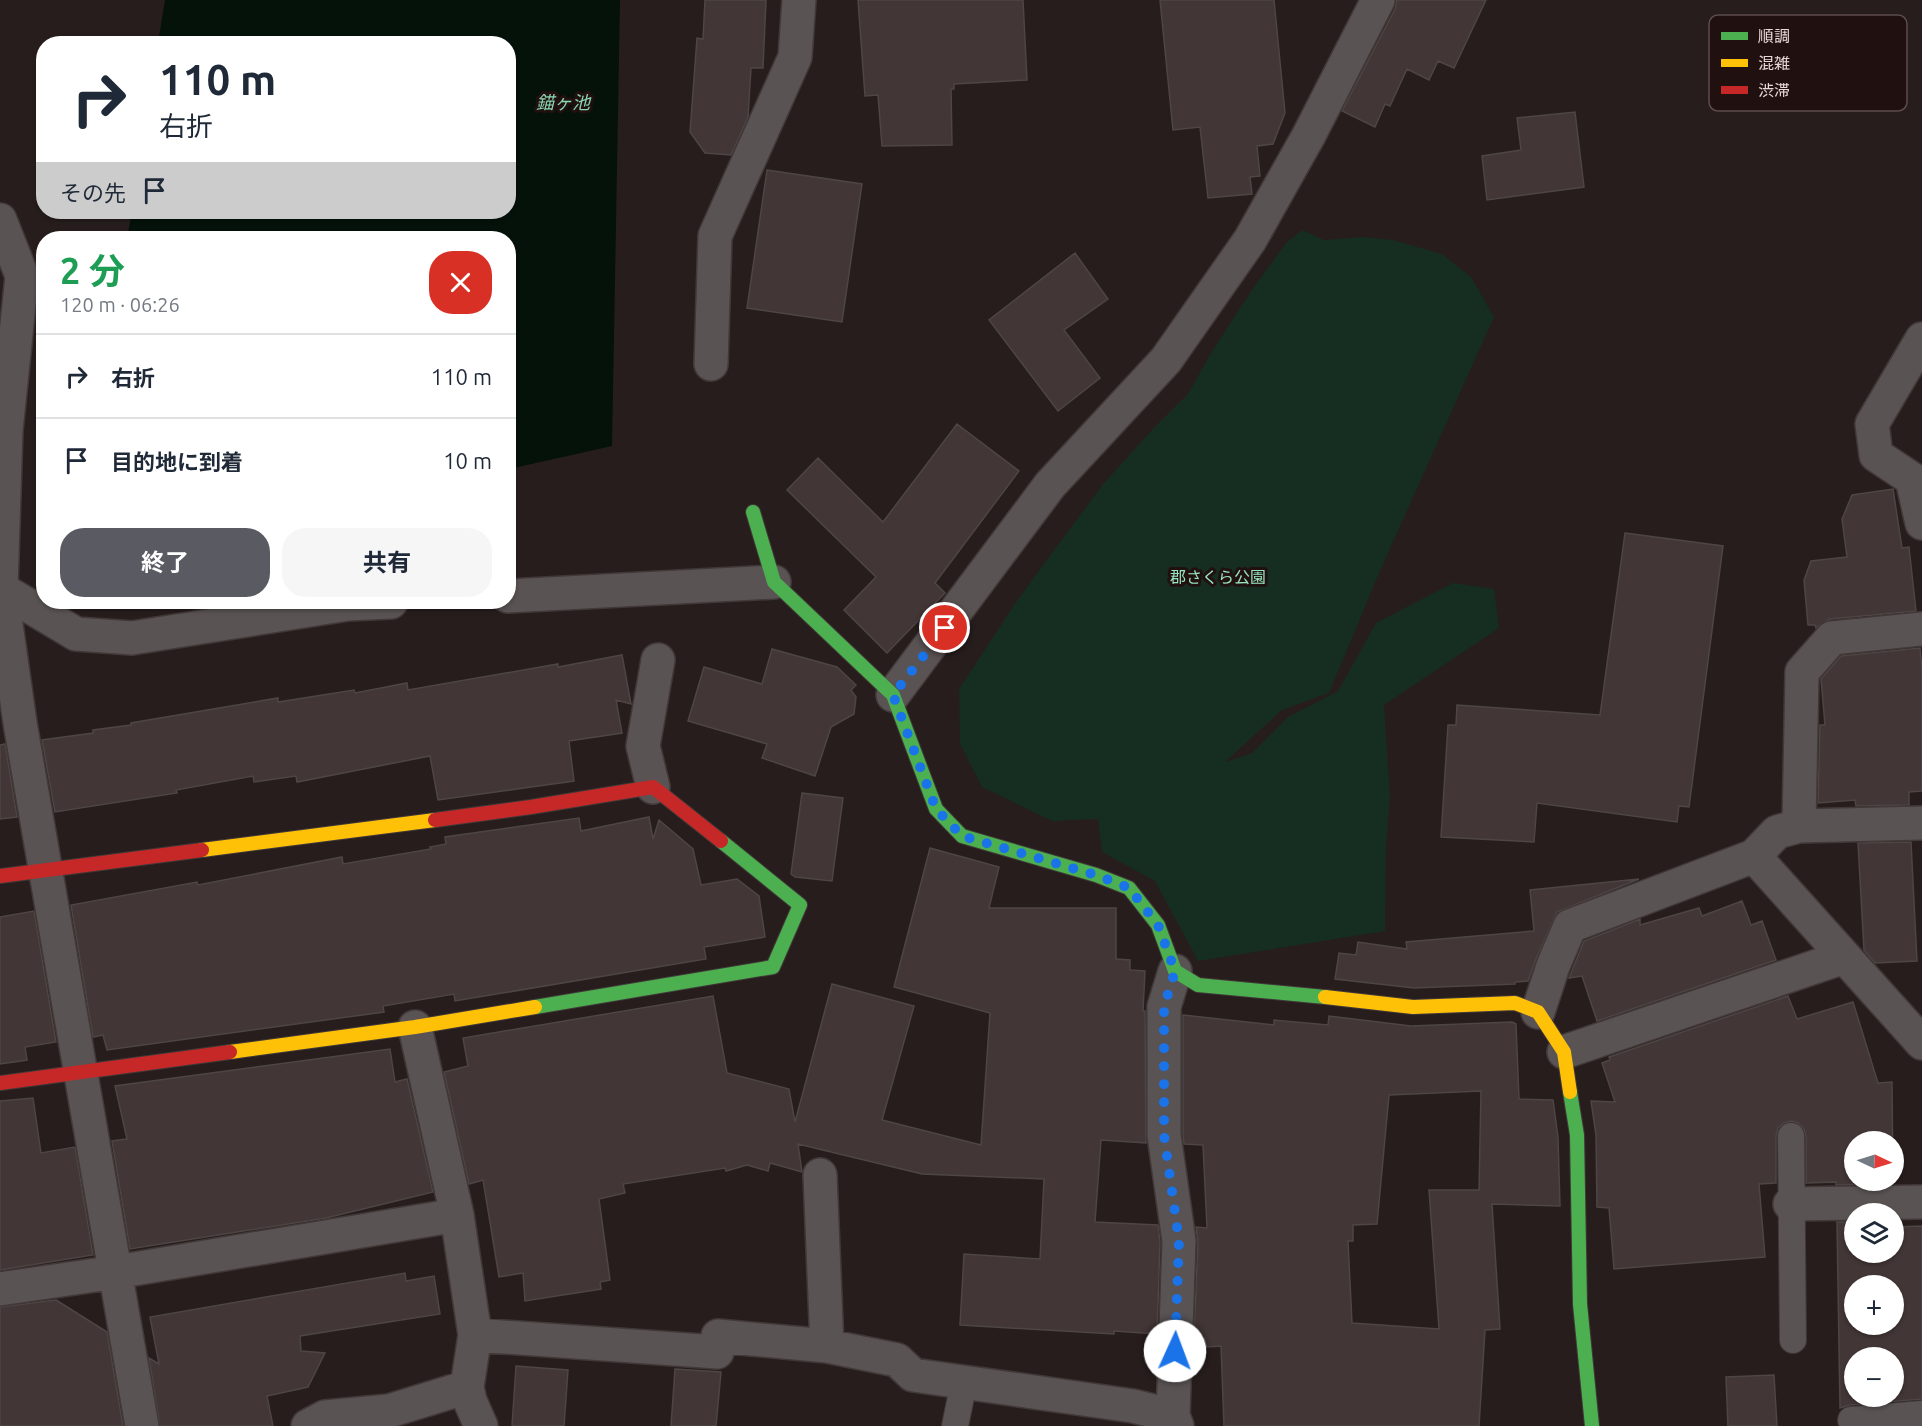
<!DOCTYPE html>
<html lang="ja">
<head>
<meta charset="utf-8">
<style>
	body { margin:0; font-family:Ubuntu,"Noto Sans JP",sans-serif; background:#f6f6f7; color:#1f2937; height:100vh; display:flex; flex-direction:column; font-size:22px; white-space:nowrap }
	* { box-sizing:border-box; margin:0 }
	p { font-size:20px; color:#747a83 }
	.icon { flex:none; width:33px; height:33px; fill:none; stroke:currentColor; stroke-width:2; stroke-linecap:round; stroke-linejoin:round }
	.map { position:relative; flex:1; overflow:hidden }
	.side { position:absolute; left:36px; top:231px; width:480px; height:378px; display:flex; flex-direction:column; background:#fff; border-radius:24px; box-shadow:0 2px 4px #0004 }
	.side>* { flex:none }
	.top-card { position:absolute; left:36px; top:36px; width:480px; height:183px; border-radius:24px; box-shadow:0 2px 4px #0004; background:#fff; color:#1f2937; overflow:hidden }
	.needle { width:39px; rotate:94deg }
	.tools { position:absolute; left:1844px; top:1131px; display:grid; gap:12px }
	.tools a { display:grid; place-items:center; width:60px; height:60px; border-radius:50%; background:#fff; box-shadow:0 2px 4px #0004; font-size:30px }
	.pin { position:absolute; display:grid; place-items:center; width:51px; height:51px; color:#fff; margin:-26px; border:3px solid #fff; border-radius:50%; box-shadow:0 2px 6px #0007 }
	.me { position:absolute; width:66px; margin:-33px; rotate:2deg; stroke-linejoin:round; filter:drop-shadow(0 0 4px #0008) }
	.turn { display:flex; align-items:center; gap:21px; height:126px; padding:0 24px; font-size:27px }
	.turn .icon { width:78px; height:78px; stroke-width:2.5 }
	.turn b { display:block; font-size:42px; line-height:51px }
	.then { display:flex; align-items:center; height:57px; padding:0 24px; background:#0003; gap:12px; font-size:22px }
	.round { display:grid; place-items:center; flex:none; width:63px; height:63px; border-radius:24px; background:#f6f6f7 }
	.headline { display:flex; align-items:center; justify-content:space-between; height:102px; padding:0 24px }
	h1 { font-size:36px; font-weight:700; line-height:45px; color:#1e9e55 }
	.cta { display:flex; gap:12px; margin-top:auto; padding:12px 24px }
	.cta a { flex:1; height:69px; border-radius:24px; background:#5a5a62; color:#fff; font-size:24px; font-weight:700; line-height:69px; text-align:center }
	.cta a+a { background:#f6f6f7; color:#1f2937 }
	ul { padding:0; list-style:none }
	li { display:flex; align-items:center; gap:18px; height:84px; padding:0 24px; border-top:2px solid #e0e1e3 }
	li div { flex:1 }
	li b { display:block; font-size:22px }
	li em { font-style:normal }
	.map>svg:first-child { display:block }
	.green { fill:#162d22 }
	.water { fill:#04120a }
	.building { fill:#433636; stroke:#4e4545; stroke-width:1.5; fill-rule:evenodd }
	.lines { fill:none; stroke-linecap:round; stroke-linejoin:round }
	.lane-casing { stroke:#413838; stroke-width:28 }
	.street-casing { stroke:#413838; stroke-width:36 }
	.fast-casing { stroke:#413838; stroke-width:16 }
	.slow-casing { stroke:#413838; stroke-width:16 }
	.jam-casing { stroke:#413838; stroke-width:16 }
	.lane { stroke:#5a5353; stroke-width:26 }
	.street { stroke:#5a5353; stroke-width:33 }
	.fast { stroke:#4caf50; stroke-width:14 }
	.slow { stroke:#ffc107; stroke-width:14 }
	.jam { stroke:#c62828; stroke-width:14 }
	.route { stroke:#1a73e8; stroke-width:10; stroke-dasharray:0 18 }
	.labels { text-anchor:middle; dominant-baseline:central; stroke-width:6; stroke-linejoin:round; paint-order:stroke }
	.park-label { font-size:16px; fill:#97e4be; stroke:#211010 }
	.water-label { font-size:18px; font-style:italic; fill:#8ad7b2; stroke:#211010 }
	.key { fill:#211010; stroke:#5c4c4c; stroke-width:1.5 }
	.key-label { font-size:16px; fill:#e6d9d8 }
</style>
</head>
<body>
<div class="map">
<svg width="1922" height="1426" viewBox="0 0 1922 1426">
	<rect width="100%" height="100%" fill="#271d1d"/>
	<path class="green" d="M 1302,230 L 1324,240 L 1363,237 L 1393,240 L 1442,254 L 1471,277 L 1494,317 L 1379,573 L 1329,693 L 1282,710 L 1225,762 L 1252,753 L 1288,717 L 1338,691 L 1376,623 L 1453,583 L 1494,589 L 1499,628 L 1384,705 L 1390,797 L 1386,845 L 1385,931 L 1198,961 L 1155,881 L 1102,852 L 1098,819 L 1052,821 L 982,787 L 960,744 L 959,689 L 1014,605 L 1054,550 L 1104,483 L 1151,431 L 1188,394 L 1214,348 L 1254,287 L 1286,243 Z"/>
	<path class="water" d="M 165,0 L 620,0 L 612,446 L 509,469 L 508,238 L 127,238 L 132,212 L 508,212 L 508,44 L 158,43 Z"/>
	<path class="building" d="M 705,0 L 766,0 L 763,68 L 751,68 L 748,117 L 731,155 L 705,153 L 690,132 L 697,38 L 703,39 Z
		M 858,0 L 1023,0 L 1027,80 L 954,84 L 954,89 L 951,89 L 952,145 L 882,146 L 878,95 L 865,96 Z
		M 1160,0 L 1274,0 L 1285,113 L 1273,144 L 1257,146 L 1260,176 L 1250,177 L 1252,194 L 1208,198 L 1200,127 L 1173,130 Z
		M 1397,0 L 1486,0 L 1454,68 L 1438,61 L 1429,80 L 1407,69 L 1390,106 L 1385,104 L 1375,127 L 1342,111 L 1395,9 Z
		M 1575,112 L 1584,187 L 1487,200 L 1482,156 L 1521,150 L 1517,118 Z
		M 767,170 L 862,184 L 842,322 L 747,308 Z
		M 1075,253 L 1108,299 L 1064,330 L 1100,378 L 1058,411 L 989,320 Z
		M 957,424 L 1019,471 L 935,583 L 945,593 L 887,653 L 844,610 L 876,577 L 787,490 L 818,458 L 883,522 Z
		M 1893,489 L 1902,548 L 1909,547 L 1916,611 L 1830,619 L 1816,628 L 1815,625 L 1808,625 L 1804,580 L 1811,561 L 1847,557 L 1842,519 L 1852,495 Z
		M 1625,533 L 1723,546 L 1689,807 L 1679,806 L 1677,822 L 1537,803 L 1534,842 L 1441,837 L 1448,725 L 1456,725 L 1457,705 L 1600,715 Z
		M 1920,648 L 1922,669 L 1922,791 L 1909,792 L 1909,805 L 1856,806 L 1855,800 L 1818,803 L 1820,725 L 1825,725 L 1821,679 L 1841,656 Z
		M 772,649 L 837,667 L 856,685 L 851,690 L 856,697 L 854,714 L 831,727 L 815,776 L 762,758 L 767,744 L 688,721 L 704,667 L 762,684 Z
		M 622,655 L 631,704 L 616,700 L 622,733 L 569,741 L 574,781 L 438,800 L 430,756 L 297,782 L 296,776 L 254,782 L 253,776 L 176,790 L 177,793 L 55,812 L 42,740 L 93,733 L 93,730 L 131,725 L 131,723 L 278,698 L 278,702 L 354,690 L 355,693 L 407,683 L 408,690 L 558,664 L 558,667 Z
		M 5,744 L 17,817 L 0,819 L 0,745 Z
		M 802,793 L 843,798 L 832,881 L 795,877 L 791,874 Z
		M 649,817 L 653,839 L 659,820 L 693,849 L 701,885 L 737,879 L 759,896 L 765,937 L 704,947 L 706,959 L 455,1001 L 454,994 L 383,1006 L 384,1012 L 107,1050 L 103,1035 L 93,1037 L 71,905 L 197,882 L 198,885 L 342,857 L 343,864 L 431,849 L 430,847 L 446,844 L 445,837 L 579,818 L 581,831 Z
		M 1911,842 L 1917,961 L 1875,963 L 1864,950 L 1858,843 Z
		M 930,848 L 999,867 L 989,908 L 1116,908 L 1116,959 L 1130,960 L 1130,970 L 1145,971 L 1143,1011 L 1145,1011 L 1146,1143 L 1101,1140 L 1095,1222 L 1158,1225 L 1160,1242 L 1157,1334 L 1114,1331 L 1114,1334 L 960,1325 L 964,1254 L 1040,1259 L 1044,1179 L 922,1174 L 798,1144 L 802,1172 L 770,1163 L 768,1171 L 747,1165 L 726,1171 L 725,1168 L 623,1184 L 625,1193 L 599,1199 L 610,1280 L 600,1282 L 601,1289 L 525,1301 L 523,1273 L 499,1277 L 483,1180 L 469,1184 L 444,1072 L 468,1066 L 463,1038 L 713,996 L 727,1073 L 789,1089 L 795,1122 L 832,984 L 914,1006 L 882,1120 L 981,1145 L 990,1013 L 894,987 Z
		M 1639,879 L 1557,912 L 1536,959 L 1528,981 L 1515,982 L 1515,984 L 1414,988 L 1335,979 L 1339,953 L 1356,955 L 1358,942 L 1407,949 L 1406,942 L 1534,931 L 1530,890 Z
		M 1742,901 L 1751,925 L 1762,921 L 1776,960 L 1597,1021 L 1582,976 L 1569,978 L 1584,941 L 1640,919 L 1640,925 L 1699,908 L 1702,916 Z
		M 34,911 L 56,1042 L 25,1047 L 27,1060 L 0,1064 L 0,917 Z
		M 1788,996 L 1797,1019 L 1853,1002 L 1878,1083 L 1892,1082 L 1893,1184 L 1836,1185 L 1836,1182 L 1806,1183 L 1806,1136 L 1804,1129 L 1798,1123 L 1791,1121 L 1784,1123 L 1778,1128 L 1776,1136 L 1776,1183 L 1759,1184 L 1765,1257 L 1614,1269 L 1609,1208 L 1597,1207 L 1596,1135 L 1591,1101 L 1615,1102 L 1602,1063 L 1610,1060 L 1609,1057 ZM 1854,1142 L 1893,1142 L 1893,1180 L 1854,1180 Z
		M 1183,1015 L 1274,1025 L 1274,1020 L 1328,1025 L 1329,1016 L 1411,1026 L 1512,1022 L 1516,1024 L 1519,1099 L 1553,1100 L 1558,1137 L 1560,1206 L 1492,1204 L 1500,1329 L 1485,1330 L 1479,1426 L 1224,1426 L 1221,1346 L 1206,1347 L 1205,1338 L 1194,1337 L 1198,1242 L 1196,1227 L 1207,1228 L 1203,1145 L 1184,1144 L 1183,1134 ZM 1481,1091 L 1479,1190 L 1429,1190 L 1439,1329 L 1352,1323 L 1348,1241 L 1353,1241 L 1353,1225 L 1377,1224 L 1389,1095 Z
		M 390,1049 L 395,1082 L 407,1079 L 433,1192 L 326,1218 L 130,1249 L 112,1141 L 127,1139 L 115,1086 Z
		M 33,1098 L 41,1153 L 75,1147 L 93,1255 L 0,1270 L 0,1101 Z
		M 1893,1221 L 1894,1227 L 1922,1226 L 1922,1399 L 1850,1405 L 1840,1408 L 1837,1222 L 1854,1222 L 1854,1252 L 1893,1252 ZM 1854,1286 L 1893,1286 L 1893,1324 L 1854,1324 ZM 1854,1358 L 1893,1358 L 1893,1396 L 1854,1396 Z
		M 405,1273 L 406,1281 L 434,1276 L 440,1314 L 300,1336 L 301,1351 L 325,1353 L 308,1387 L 267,1396 L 273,1426 L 160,1426 L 149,1358 L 159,1364 L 150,1317 Z
		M 56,1300 L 107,1332 L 123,1426 L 0,1426 L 0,1307 Z
		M 516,1366 L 568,1370 L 564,1426 L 512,1426 Z
		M 675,1369 L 721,1372 L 716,1426 L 671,1426 Z
		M 1774,1375 L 1777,1426 L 1728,1426 L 1726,1377 Z"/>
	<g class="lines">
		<defs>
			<path id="lane" d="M 1791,1136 L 1793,1340
				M 1851,1420 L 1922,1414
				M 955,1426 L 964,1382"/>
			<path id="street" d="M 0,220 L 22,276 L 6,430 L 1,589 L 20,723 L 142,1426
				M 1922,339 L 1872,424 L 1876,455 L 1912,479 L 1922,523
				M 711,364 L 715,236 L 795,57 L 799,0
				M 1,589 L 76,634 L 132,638 L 348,604 L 391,602
				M 508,596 L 774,582
				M 893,695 L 1050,485 L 1166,360 L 1250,240 L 1309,135 L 1378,0
				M 653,787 L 643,746 L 658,660
				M 1799,826 L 1802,672 L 1832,638 L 1922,629
				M 1754,856 L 1777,832 L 1799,826 L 1922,823
				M 1538,1012 L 1553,966 L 1570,926 L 1754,856 L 1922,1043
				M 1564,1052 L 1844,957
				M 820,1175 L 827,1346
				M 1790,1204 L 1922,1202
				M 457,1215 L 475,1335 L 467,1387 L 470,1401 L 481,1426
				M 0,1289 L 116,1272 L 457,1215 L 415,1027
				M 475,1335 L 717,1352 L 718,1336 L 827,1346 L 897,1360 L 913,1375 L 1133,1406 L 1173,1416 L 1177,1426
				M 1173,1416 L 1179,1241 L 1164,1135 L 1164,1007 L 1175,971
				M 308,1426 L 325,1417 L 389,1411 L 467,1387"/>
			<path id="fast" d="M 753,512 L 774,582 L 893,695 L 936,809 L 962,836 L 1096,875 L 1129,888 L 1158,925 L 1175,971 L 1198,985 L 1325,997
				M 535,1007 L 773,967 L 800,905 L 721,841
				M 1570,1092 L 1577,1135 L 1580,1304 L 1592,1426"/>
			<path id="slow" d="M 202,850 L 435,820
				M 1325,997 L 1413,1007 L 1515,1003 L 1538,1012 L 1564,1052 L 1570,1092
				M 230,1052 L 415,1027 L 535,1007"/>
			<path id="jam" d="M 435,820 L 531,807 L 653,787 L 721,841
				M 0,876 L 202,850
				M 0,1083 L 230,1052"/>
		</defs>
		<use href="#lane" class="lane-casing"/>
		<use href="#street" class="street-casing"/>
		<use href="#fast" class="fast-casing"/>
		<use href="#slow" class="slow-casing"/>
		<use href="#jam" class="jam-casing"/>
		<use href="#lane" class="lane"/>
		<use href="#street" class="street"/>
		<use href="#fast" class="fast"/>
		<use href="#slow" class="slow"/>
		<use href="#jam" class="jam"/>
	</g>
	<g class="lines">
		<path class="route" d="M 945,628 L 893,695 L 936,809 L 962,836 L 1096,875 L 1129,888 L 1158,925 L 1175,971 L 1164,1007 L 1164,1135 L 1179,1241 L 1175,1351"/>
	</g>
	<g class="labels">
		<g class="park-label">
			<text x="1218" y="577">郡さくら公園</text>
		</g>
		<g class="water-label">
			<text x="563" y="102">錨ヶ池</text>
		</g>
	</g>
	<rect x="1709" y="15" width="198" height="96" rx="9" class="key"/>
	<rect x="1721" y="32" width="27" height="8" fill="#4caf50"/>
	<rect x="1721" y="59" width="27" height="8" fill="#ffc107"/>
	<rect x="1721" y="86" width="27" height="8" fill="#c62828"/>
	<g class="key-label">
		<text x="1758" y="42">順調</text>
		<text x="1758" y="69">混雑</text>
		<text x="1758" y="96">渋滞</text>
	</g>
</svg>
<div class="tools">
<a><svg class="needle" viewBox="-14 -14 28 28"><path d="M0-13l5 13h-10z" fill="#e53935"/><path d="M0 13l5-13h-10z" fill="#747a83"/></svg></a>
<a><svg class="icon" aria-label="layers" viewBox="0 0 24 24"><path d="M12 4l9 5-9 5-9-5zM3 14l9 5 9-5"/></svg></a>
<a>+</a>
<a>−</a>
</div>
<div class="pin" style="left:945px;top:628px;background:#d93025"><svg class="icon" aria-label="arrive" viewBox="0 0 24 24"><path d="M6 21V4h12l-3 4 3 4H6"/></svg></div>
<svg class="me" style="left:1175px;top:1351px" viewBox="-20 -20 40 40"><circle r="19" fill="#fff"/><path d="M0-13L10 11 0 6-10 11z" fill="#1a73e8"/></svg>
<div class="top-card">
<div class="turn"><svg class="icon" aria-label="right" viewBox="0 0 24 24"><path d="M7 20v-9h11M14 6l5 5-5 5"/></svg><div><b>110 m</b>右折</div></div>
<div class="then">その先<svg class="icon" aria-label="arrive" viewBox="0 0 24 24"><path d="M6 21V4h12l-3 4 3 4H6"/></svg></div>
</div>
<section class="side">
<div class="headline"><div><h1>2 分</h1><p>120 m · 06:26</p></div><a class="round" style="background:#d93025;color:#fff"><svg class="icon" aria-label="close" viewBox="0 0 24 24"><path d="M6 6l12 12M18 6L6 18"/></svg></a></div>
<ul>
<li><svg class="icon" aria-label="right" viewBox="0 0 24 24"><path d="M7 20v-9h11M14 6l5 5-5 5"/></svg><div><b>右折</b></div><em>110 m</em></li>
<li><svg class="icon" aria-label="arrive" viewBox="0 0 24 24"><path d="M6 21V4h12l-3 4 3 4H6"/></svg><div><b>目的地に到着</b></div><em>10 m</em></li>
</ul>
<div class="cta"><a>終了</a><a>共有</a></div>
</section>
</div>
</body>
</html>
